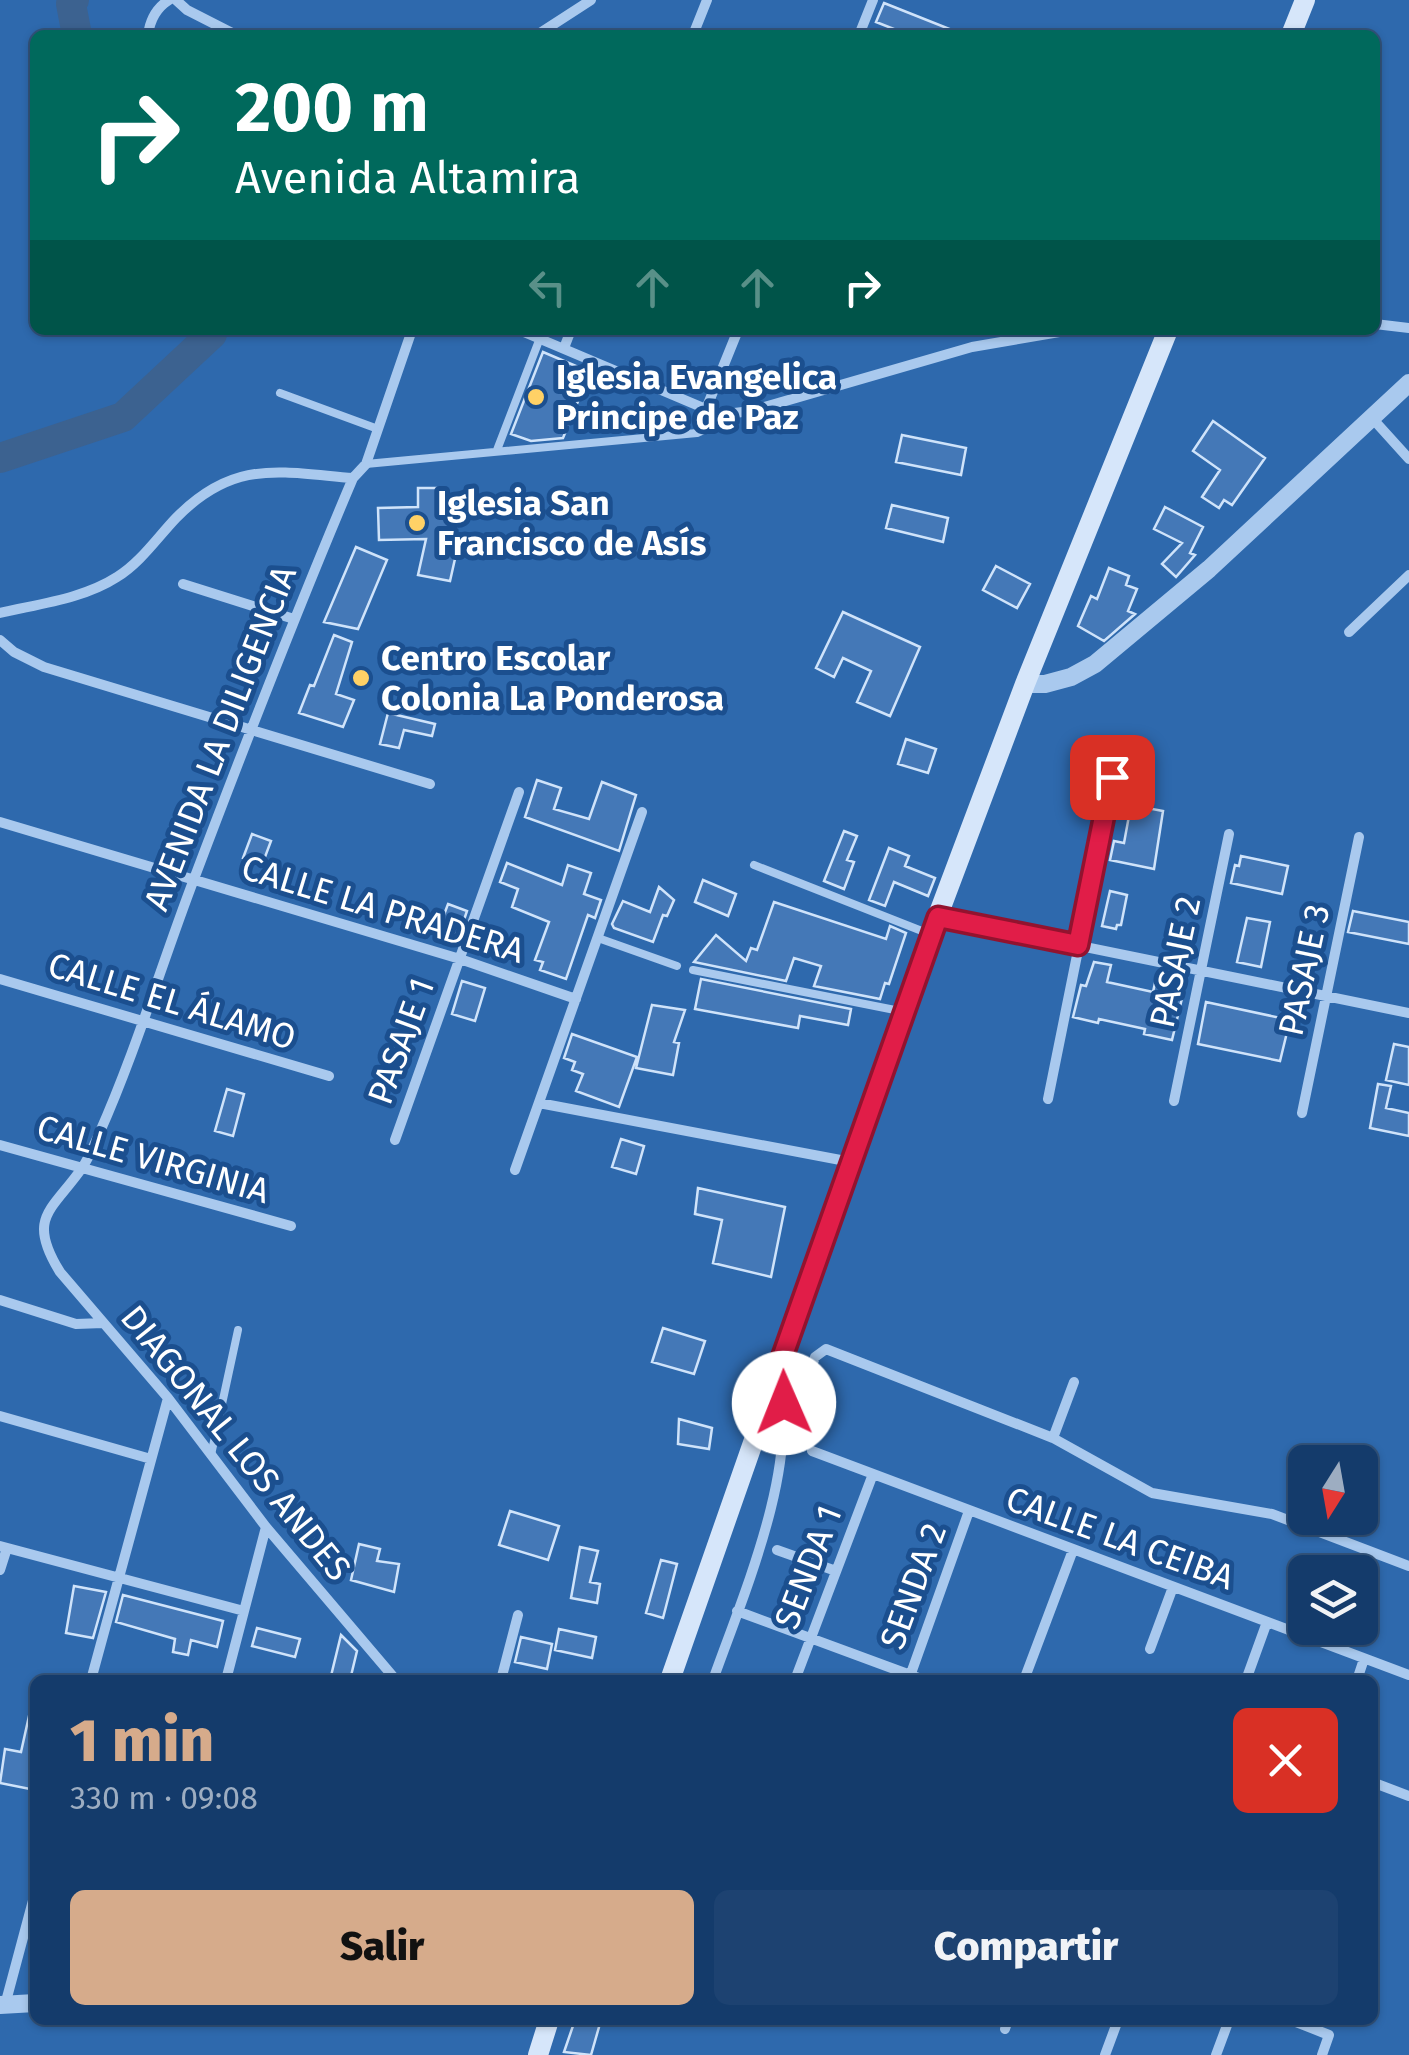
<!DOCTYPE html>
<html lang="es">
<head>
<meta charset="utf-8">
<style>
	body { margin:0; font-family:"Fira Sans",sans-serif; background:#1d4271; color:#f1f3f6; height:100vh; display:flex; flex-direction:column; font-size:38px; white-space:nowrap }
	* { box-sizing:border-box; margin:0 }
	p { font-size:32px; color:#9dadc1 }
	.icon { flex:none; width:55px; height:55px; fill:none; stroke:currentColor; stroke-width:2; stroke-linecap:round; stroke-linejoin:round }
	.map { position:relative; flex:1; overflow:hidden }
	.drawer { position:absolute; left:30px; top:1675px; width:1348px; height:350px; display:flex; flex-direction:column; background:#143b6b; border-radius:15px; box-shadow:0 2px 8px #0004,0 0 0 2px #33557e }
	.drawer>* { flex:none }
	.hud { position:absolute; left:30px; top:30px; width:1350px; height:305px; border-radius:15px; box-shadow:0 2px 8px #0004,0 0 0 2px #33557e; background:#00695c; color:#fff; overflow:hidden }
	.needle { width:65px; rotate:191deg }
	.fabs { position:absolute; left:1288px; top:1445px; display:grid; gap:20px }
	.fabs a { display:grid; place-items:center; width:90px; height:90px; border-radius:15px; background:#143b6b; box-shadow:0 2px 8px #0004,0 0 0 2px #33557e; font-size:50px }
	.pin { position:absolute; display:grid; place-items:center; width:85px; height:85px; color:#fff; margin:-42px; border-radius:20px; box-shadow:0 5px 15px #0006 }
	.me { position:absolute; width:110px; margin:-55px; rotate:359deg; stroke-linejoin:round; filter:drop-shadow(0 0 8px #0008) }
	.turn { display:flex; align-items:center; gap:35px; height:210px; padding:0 40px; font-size:45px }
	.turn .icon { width:130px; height:130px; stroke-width:2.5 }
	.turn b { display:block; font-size:70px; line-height:85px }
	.lanes { display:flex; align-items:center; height:95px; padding:0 40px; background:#0003; justify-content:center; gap:50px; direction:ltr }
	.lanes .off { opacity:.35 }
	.round { display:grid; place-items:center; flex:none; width:105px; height:105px; border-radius:15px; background:#1d4271 }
	.headline { display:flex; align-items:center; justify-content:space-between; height:170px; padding:0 40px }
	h1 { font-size:60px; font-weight:800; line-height:75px; color:#d6ab8b }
	.primary-button { display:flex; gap:20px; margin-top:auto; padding:20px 40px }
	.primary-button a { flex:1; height:115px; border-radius:15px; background:#d6ab8b; color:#111; font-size:40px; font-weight:800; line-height:115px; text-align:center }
	.primary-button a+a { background:#1d4271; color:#f1f3f6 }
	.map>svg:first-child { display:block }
	.green { fill:#2e69ad; fill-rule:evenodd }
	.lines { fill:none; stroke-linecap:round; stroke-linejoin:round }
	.river { stroke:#3c6290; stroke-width:30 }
	.building { fill:#4478b7; stroke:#cfe3fa; stroke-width:2.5 }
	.service { stroke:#a9c9ee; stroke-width:8 }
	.minor { stroke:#a9c9ee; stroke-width:10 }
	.tertiary { stroke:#a9c9ee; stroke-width:18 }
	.secondary { stroke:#d6e6fa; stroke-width:20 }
	.route-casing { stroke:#92132f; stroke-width:25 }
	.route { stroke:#e11d48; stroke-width:18 }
	.poi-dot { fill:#ffd166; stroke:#1b4f8f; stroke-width:4 }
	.labels { text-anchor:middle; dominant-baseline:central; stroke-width:10; stroke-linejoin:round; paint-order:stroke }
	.poi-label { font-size:35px; font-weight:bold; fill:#fff; stroke:#1b4f8f; text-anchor:start }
	.street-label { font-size:35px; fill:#fff; stroke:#1b4f8f }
</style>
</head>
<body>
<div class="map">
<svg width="1409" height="2055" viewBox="0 0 1409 2055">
	<rect width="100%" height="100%" fill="#1b4f8f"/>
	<path class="green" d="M 0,0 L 1409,0 L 1409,2055 L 0,2055 ZM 35,35 L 1375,35 L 1375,330 L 35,330 ZM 1305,1462 L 1360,1462 L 1360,1518 L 1305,1518 ZM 1305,1572 L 1360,1572 L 1360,1628 L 1305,1628 ZM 35,1680 L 1372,1680 L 1372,2020 L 35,2020 Z"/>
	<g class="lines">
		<path class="river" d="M 74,0 L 71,4 L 77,35
			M 0,458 L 123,417 L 212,334 L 212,330"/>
	</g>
	<path class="building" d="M 884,3 L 962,34 L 961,35 L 909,35 L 876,22 Z
		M 543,352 L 590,372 L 563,438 L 531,441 L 511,434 Z
		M 1213,421 L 1265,458 L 1232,505 L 1224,500 L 1219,508 L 1202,497 L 1220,470 L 1193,451 Z
		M 902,435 L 966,448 L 961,475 L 896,462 Z
		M 418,488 L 440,488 L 440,506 L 456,506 L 457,541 L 459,541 L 450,581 L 418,575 L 426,539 L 379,540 L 378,508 L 418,507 Z
		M 892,505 L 948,518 L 943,542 L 886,528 Z
		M 1165,507 L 1203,527 L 1190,553 L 1195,555 L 1176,577 L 1162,564 L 1182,543 L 1154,529 Z
		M 356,547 L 387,560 L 358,629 L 324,622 Z
		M 996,566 L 1030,584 L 1017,608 L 983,590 Z
		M 1109,568 L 1129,576 L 1126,585 L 1137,589 L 1128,611 L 1135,614 L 1104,641 L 1078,626 L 1091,596 L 1097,599 Z
		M 843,612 L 920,647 L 890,716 L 857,702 L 871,671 L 843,658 L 834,677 L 816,668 Z
		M 334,635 L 352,642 L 336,694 L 354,700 L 343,727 L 299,713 L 310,685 L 314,686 Z
		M 388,713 L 435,724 L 432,736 L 404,730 L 399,748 L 380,744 Z
		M 906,739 L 936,749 L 928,773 L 898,764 Z
		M 537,780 L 561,788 L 554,809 L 589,819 L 602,782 L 636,795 L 619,851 L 525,817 Z
		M 1131,805 L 1163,811 L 1154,869 L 1110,860 L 1114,841 L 1124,843 Z
		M 844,831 L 857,836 L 847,860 L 854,862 L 844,889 L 824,881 Z
		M 252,834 L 271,841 L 262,865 L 243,858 Z
		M 889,848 L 909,856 L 905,866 L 935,878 L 928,896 L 894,882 L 885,906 L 869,900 Z
		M 1241,856 L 1288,866 L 1282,894 L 1231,883 L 1235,865 L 1239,866 Z
		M 507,863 L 562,885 L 568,865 L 591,873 L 584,894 L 601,900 L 595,918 L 588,915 L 566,979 L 540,970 L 543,962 L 535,960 L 549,922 L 512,907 L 518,889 L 500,882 Z
		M 703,880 L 736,894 L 728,916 L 695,902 Z
		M 659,887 L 674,900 L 667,916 L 663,915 L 653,942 L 614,928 L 612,924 L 623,901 L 650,912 Z
		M 1110,891 L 1127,895 L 1121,925 L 1117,925 L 1116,929 L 1102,926 Z
		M 774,902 L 886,939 L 890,926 L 906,933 L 889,984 L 885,983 L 880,999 L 814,986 L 821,966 L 794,958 L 786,981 L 694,962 L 716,935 L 746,961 L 751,948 L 757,950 Z
		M 448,904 L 467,911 L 459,935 L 439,928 Z
		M 1353,911 L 1409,922 L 1409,944 L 1348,932 Z
		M 1247,918 L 1270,922 L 1261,967 L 1237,962 Z
		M 1094,962 L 1111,965 L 1107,982 L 1153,992 L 1155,983 L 1184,990 L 1172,1040 L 1144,1034 L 1145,1029 L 1099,1019 L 1098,1023 L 1073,1017 L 1081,985 L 1086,986 Z
		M 701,979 L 851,1009 L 848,1025 L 800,1016 L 798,1028 L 695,1009 Z
		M 462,981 L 485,988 L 475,1021 L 452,1014 Z
		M 1206,1002 L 1290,1020 L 1280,1061 L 1198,1044 Z
		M 652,1005 L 685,1010 L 674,1042 L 679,1043 L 673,1075 L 636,1068 Z
		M 572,1034 L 637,1057 L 619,1107 L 576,1091 L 583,1074 L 572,1070 L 575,1062 L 564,1058 Z
		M 1394,1044 L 1409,1047 L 1409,1085 L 1386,1080 Z
		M 1378,1084 L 1391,1086 L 1386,1108 L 1409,1113 L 1409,1136 L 1370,1128 Z
		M 227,1089 L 244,1094 L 233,1136 L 215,1131 Z
		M 621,1139 L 644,1146 L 636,1174 L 612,1167 Z
		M 698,1188 L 785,1207 L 771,1277 L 713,1263 L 722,1220 L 695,1214 Z
		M 663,1328 L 705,1341 L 694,1374 L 652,1362 Z
		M 679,1419 L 712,1428 L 709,1449 L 678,1444 Z
		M 510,1511 L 559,1526 L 548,1560 L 499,1545 Z
		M 359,1544 L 380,1549 L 377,1561 L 399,1564 L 394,1592 L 351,1580 Z
		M 580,1547 L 598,1551 L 590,1582 L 600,1584 L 597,1603 L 571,1598 Z
		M 661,1560 L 677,1564 L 663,1618 L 646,1613 Z
		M 74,1586 L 106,1592 L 93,1638 L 66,1633 Z
		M 123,1595 L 223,1621 L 217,1647 L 191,1640 L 188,1655 L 173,1652 L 175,1639 L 116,1622 Z
		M 257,1628 L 300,1639 L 295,1657 L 252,1646 Z
		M 559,1629 L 596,1637 L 592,1658 L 555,1650 Z
		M 341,1635 L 357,1651 L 350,1680 L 330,1680 Z
		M 521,1637 L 552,1644 L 547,1669 L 515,1662 Z
		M 29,1716 L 35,1716 L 35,1790 L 0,1783 L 5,1749 L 21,1752 Z
		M 575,2020 L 601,2020 L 591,2055 L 564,2052 Z"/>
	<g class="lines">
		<path class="service" d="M 280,393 L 378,429
			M 497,450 L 540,338
			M 366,464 L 697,433 L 717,424 L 726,414
			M 754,865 L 927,933
			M 598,938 L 677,966
			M 693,970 L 900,1011
			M 211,1455 L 238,1330"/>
		<path class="minor" d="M 176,0 L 187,10 L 236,35
			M 148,35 C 150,20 156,8 169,0
			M 537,35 L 591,0
			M 693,35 L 707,0
			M 859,35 L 873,0
			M 1375,324 L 1409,328
			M 519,330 L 706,409 L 726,414 L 751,411 L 972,347 L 1071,330
			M 1146,330 L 1170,330
			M 564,348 L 571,330
			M 706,409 L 738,330
			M 1372,418 L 1409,459
			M 183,584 L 294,619
			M 0,613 C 38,604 83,599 117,577 C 140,563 157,538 176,518 C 234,459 278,472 353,478
			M 1349,632 L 1409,575
			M 0,640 L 14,652 L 44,667 L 430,784
			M 0,822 L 460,959 L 576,999
			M 938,917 L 1409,1013
			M 0,979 L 329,1076
			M 1048,1099 L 1113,777
			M 1174,1101 L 1229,834
			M 539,1103 L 851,1162
			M 1302,1113 L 1359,837
			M 395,1140 L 519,792
			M 0,1145 L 291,1226
			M 515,1170 L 642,812
			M 0,1300 L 76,1324 L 103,1323
			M 784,1403 L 794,1406 L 800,1402 L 815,1357 L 826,1349 L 1053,1438 L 1152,1493 L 1272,1514 L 1409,1566
			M 0,1416 L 151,1459
			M 1053,1438 L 1074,1382
			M 812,1451 L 1409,1675
			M 0,1546 L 244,1611
			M 777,1550 L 836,1571
			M 0,1570 L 7,1548
			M 737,1611 L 924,1680
			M 1150,1649 L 1173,1587
			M 909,1679 L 969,1511
			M 91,1680 L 168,1398
			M 226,1680 L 266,1527
			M 396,1680 L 266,1527 L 168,1398 L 60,1272 C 26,1217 52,1211 82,1168 C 89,1158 94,1145 99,1134 C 136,1051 162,963 194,879 C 245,744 297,610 353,478 L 366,464 L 412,330
			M 501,1680 L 518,1615
			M 713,1680 C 742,1598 799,1468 779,1382
			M 795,1680 L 873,1474
			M 1024,1680 L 1073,1550
			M 1246,1680 L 1267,1622
			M 1357,1680 L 1364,1659
			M 1372,1782 L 1409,1796
			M 1372,1931 L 1373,1931
			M 5,2005 L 35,1893
			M 1291,2020 L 1329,2035 L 1322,2055
			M 1005,2029 L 1008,2020
			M 1105,2055 L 1118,2020
			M 1216,2055 L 1229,2020"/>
		<path class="tertiary" d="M 1025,684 L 1045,684 L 1071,677 L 1095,664 L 1209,569 L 1409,383
			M 0,2005 L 35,2003"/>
		<path class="secondary" d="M 1291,35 L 1305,0
			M 670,1680 L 931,934 L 1025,684 L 1168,330
			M 538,2055 L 549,2020"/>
	</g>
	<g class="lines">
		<defs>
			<path id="route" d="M 784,1403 L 777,1372 L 938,917 L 1078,945 L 1112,777"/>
		</defs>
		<use href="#route" class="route-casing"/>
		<use href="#route" class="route"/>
	</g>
	<g class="poi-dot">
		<circle cx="536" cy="397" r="10"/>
		<circle cx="417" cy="523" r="10"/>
		<circle cx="361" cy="678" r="10"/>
	</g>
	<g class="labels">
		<g class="poi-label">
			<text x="556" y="377">Iglesia Evangelica<tspan x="556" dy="40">Principe de Paz</tspan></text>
			<text x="437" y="503">Iglesia San<tspan x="437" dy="40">Francisco de Asís</tspan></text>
			<text x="381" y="658">Centro Escolar<tspan x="381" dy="40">Colonia La Ponderosa</tspan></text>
		</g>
		<g class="street-label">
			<text transform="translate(220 738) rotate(-69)">AVENIDA LA DILIGENCIA</text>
			<text transform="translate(383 909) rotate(17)">CALLE LA PRADERA</text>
			<text transform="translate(1175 962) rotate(-78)">PASAJE 2</text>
			<text transform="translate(1304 970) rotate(-78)">PASAJE 3</text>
			<text transform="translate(172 1001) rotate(17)">CALLE EL ÁLAMO</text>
			<text transform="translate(401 1041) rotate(-70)">PASAJE 1</text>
			<text transform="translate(153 1159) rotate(16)">CALLE VIRGINIA</text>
			<text transform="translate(236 1443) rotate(51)">DIAGONAL LOS ANDES</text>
			<text transform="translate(1120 1538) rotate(20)">CALLE LA CEIBA</text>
			<text transform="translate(808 1567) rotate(-69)">SENDA 1</text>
			<text transform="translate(913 1586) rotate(-70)">SENDA 2</text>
		</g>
	</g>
</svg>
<div class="fabs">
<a><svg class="needle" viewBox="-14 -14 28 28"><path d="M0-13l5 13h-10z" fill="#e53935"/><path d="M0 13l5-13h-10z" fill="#9dadc1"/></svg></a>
<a><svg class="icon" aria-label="layers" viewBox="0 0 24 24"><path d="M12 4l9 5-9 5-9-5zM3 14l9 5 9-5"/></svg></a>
</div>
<div class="pin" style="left:1112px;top:777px;background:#d93025"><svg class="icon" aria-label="arrive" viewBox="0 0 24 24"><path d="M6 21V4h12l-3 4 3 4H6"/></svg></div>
<svg class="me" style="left:784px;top:1403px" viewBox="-20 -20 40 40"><circle r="19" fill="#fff"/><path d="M0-13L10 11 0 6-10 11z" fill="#e11d48"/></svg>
<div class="hud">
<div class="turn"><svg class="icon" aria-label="right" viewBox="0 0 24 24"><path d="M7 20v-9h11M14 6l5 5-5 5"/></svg><div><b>200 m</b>Avenida Altamira</div></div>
<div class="lanes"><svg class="icon off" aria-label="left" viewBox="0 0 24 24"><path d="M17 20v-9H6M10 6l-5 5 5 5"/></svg><svg class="icon off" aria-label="ahead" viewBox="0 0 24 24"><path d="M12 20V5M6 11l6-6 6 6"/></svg><svg class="icon off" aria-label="ahead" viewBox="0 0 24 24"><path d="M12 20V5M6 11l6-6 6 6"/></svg><svg class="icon" aria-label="right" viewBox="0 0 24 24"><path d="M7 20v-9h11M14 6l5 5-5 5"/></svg></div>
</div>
<section class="drawer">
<div class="headline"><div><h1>1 min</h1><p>330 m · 09:08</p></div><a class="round" style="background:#d93025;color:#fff"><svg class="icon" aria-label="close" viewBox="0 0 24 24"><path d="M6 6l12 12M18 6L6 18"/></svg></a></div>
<div class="primary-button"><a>Salir</a><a>Compartir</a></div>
</section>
</div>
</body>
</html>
